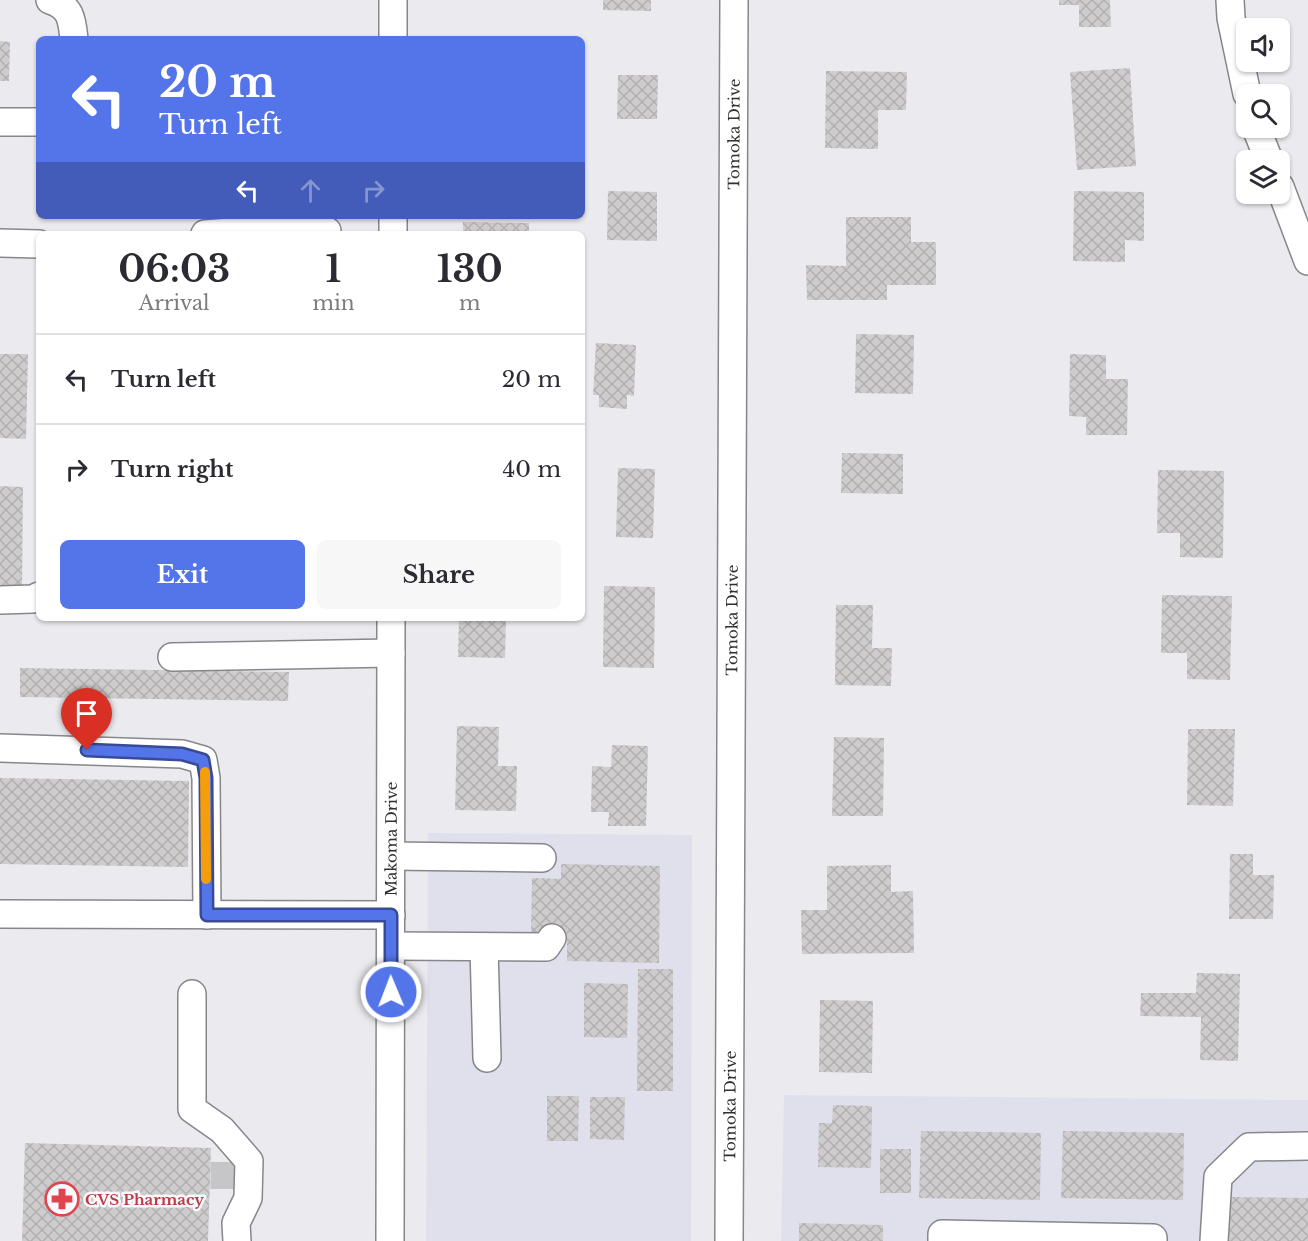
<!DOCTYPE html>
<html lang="en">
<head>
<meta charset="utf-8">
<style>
	body { margin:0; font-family:"Libre Baskerville",serif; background:#f7f7f7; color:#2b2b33; height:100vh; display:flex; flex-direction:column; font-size:22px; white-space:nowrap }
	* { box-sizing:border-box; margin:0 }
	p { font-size:20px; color:#7c7c81 }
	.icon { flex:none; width:33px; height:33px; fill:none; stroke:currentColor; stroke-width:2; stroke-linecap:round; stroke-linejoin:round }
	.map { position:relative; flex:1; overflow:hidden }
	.side { position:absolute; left:36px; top:231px; width:549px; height:390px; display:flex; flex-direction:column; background:#fff; border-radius:9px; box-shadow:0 2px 4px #0004 }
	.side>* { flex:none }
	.hud { position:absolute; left:36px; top:36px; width:549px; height:183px; border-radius:9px; box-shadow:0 2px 4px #0004; background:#5474e9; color:#fff; overflow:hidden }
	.fabs { position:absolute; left:1236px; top:18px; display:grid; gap:12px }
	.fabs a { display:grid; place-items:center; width:54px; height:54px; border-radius:9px; background:#fff; box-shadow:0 2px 4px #0004; font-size:30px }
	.pin { position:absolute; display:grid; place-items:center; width:51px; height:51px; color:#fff; margin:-62px -26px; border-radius:50% 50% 50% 0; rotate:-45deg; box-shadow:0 0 6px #0007 }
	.pin .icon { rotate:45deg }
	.me { position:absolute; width:66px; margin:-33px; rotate:359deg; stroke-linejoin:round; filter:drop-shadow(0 0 4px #0008) }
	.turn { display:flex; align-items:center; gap:21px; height:126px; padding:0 24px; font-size:27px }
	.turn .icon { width:78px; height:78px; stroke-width:2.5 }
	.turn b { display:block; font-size:42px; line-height:51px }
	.lanes { display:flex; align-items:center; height:57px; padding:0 24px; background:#0003; justify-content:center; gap:30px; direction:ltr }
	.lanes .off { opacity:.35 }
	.eta { display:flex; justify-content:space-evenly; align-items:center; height:102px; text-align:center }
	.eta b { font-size:36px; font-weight:800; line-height:42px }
	.action { display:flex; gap:12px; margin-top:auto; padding:12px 24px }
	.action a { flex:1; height:69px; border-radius:9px; background:#5474e9; color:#fff; font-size:24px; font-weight:800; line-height:69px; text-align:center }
	.action a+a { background:#f7f7f7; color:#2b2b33 }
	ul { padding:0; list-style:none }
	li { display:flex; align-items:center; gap:18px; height:90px; padding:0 24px; border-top:2px solid #e1e1e2 }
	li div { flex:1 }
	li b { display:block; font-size:22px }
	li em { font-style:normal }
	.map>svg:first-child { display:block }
	.built { fill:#dfe0ec }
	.building { fill:url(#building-cross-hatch) }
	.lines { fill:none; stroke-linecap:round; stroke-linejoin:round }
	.minor-tunnel { stroke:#c6c6c9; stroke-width:27; stroke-dasharray:27 14; stroke-linecap:butt }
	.minor-casing { stroke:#87878b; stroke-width:30 }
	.minor { stroke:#fff; stroke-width:27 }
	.route-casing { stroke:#374b97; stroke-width:15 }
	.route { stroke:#5474e9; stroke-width:10 }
	.slow { stroke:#f59e0b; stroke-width:10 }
	.labels { text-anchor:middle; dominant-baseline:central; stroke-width:5; stroke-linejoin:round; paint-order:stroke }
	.street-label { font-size:15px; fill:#303031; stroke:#f8f9fd }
	.health-label { font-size:15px; font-weight:bold; fill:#be3a42; stroke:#f8f9fd; text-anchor:start }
</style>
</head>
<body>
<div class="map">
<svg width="1308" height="1241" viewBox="0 0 1308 1241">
	<defs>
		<pattern id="building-cross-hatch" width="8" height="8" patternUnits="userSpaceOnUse" patternTransform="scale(1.5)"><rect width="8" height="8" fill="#cfccce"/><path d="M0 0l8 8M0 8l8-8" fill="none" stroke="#b2b0b1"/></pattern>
	</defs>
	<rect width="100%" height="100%" fill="#ebebef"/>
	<path class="built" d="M 428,833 L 692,835 L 691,1241 L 426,1241 Z
		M 784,1095 L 1308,1100 L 1308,1241 L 781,1241 Z"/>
	<path class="building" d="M 603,0 L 651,0 L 651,11 L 603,10 Z
		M 1059,0 L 1110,0 L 1111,27 L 1079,27 L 1079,5 L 1059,5 Z
		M 0,41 L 10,42 L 9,81 L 0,81 Z
		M 1130,68 L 1136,166 L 1077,170 L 1070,72 Z
		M 826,71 L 907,72 L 906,110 L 878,110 L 878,149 L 825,148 Z
		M 618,75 L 658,75 L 657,119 L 617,119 Z
		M 608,191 L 657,192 L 657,241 L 607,240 Z
		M 1074,191 L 1144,192 L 1144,241 L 1125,240 L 1125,262 L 1073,261 Z
		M 846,217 L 911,217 L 911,242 L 936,242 L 936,285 L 887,285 L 887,300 L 807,300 L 806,265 L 846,266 Z
		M 463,222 L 529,223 L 529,234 L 463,234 Z
		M 856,334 L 914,335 L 913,394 L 855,393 Z
		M 596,343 L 636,345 L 634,396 L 627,395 L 627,409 L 599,407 L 599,395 L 593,395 Z
		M 0,354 L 28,354 L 26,439 L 0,438 Z
		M 1070,354 L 1106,355 L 1106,379 L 1128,379 L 1127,435 L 1086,435 L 1086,417 L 1069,416 Z
		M 842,453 L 903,454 L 903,494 L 841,493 Z
		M 618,468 L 655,469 L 653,538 L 616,537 Z
		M 1158,470 L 1224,471 L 1223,558 L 1180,557 L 1180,533 L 1157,533 Z
		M 0,486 L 23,487 L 22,591 L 0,590 Z
		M 604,586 L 655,587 L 654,668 L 603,667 Z
		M 1162,595 L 1232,596 L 1230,680 L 1187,679 L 1187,653 L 1161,653 Z
		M 836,605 L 873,605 L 872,648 L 892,648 L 891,686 L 835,685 Z
		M 459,618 L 506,618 L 505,658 L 458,657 Z
		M 20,668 L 289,672 L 288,701 L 20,697 Z
		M 457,726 L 499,727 L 498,766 L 517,766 L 516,811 L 455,810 Z
		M 1188,729 L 1235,729 L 1233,806 L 1187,805 Z
		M 834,737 L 884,738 L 883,816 L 832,816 Z
		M 612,745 L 648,746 L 646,826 L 608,826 L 609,812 L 591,812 L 592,766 L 611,767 Z
		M 0,778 L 189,781 L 188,867 L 0,864 Z
		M 1230,854 L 1253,854 L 1253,875 L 1274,875 L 1273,919 L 1229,919 Z
		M 561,864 L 660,866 L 659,963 L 567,961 L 567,934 L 531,933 L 532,878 L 561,879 Z
		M 891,865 L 891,892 L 913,891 L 914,953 L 802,954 L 801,910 L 827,910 L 827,866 Z
		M 638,969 L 673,969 L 673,1091 L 637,1091 Z
		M 1197,973 L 1240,974 L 1238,1061 L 1200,1060 L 1201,1017 L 1140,1016 L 1141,993 L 1196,993 Z
		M 584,983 L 628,984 L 627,1038 L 584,1037 Z
		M 820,1000 L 873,1001 L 872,1073 L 819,1072 Z
		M 547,1096 L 579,1096 L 578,1141 L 547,1141 Z
		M 590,1097 L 625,1097 L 624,1140 L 590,1139 Z
		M 833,1105 L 872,1106 L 871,1168 L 818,1167 L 819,1123 L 832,1123 Z
		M 921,1131 L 1041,1133 L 1040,1200 L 919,1198 Z
		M 1063,1131 L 1184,1133 L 1183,1200 L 1061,1198 Z
		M 25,1143 L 211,1148 L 208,1241 L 22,1241 Z
		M 880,1149 L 911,1149 L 911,1193 L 880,1193 Z
		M 1227,1197 L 1308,1198 L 1308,1241 L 1226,1241 Z
		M 799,1223 L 883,1225 L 883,1241 L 799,1241 Z"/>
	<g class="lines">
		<path class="minor-tunnel" d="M 224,1162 L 224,1196"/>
		<defs>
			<g id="minor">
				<path d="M 50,0 C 71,7 72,19 74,39"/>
				<path d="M 1230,0 L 1231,18 L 1247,94"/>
				<path d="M 393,39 L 393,0"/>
				<path d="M 0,122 L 39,122"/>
				<path d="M 1256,128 L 1269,160"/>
				<path d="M 1280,187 L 1308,261"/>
				<path d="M 205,234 L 270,229 L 327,231"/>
				<path d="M 393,234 L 393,216"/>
				<path d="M 0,243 L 39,244"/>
				<path d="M 0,600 L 33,599 L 39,596"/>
				<path d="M 172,657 L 391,653"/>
				<path d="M 0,748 L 182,754 L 203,760 L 206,778 L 207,915"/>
				<path d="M 391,856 L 542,858"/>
				<path d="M 0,914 L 391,915"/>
				<path d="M 391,946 L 546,947 L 552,938"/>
				<path d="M 484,947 L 487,1058"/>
				<path d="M 192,994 L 192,1109 L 222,1130 L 249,1161 L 248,1198 L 236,1223 L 237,1241"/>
				<path id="s1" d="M 390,1241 L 391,618"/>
				<path id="s2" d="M 729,1241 L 734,0"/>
				<path d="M 942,1241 L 942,1234 L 1153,1238 L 1153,1241"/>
				<path d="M 1214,1241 L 1218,1177 L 1249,1147 L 1308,1146"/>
			</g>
		</defs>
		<use href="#minor" class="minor-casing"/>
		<use href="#minor" class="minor"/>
	</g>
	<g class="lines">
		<defs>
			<path id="route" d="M 87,750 L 182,754 L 203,760 L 206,778 L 207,915 L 391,915 L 391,992"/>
		</defs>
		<use href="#route" class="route-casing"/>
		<use href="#route" class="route"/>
		<path class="slow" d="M 205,772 L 206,879"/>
	</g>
	<defs>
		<symbol id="pharmacy-ring" viewBox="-11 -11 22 22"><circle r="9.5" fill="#f8f9fd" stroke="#e0444e" stroke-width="1.5"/><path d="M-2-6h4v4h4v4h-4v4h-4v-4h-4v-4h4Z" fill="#e0444e"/></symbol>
	</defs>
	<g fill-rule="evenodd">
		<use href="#pharmacy-ring" x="43" y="1180" width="38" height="38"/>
	</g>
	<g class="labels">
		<g class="street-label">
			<text stroke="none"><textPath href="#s2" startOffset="1107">Tomoka Drive</textPath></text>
			<text stroke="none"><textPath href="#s2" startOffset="621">Tomoka Drive</textPath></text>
			<text stroke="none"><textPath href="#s1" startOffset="402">Makoma Drive</textPath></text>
			<text stroke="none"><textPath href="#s2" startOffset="135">Tomoka Drive</textPath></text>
		</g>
		<g class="health-label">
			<text x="85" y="1199">CVS Pharmacy</text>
		</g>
	</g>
</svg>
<div class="fabs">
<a><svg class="icon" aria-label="sound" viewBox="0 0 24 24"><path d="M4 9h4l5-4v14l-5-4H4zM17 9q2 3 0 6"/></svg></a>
<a><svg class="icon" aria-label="search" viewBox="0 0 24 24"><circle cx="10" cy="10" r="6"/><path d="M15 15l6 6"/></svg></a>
<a><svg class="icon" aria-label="layers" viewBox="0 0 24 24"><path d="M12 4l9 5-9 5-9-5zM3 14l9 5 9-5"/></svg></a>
</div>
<div class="pin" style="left:87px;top:750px;background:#d93025"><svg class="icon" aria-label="arrive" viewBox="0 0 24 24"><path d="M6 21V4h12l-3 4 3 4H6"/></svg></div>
<svg class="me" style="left:391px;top:992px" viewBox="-20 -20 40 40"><circle r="17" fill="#5474e9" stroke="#fff" stroke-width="3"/><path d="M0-11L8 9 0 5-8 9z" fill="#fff"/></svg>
<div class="hud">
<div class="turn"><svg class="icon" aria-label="left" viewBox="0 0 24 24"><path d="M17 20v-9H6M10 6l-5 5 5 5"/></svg><div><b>20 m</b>Turn left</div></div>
<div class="lanes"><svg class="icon" aria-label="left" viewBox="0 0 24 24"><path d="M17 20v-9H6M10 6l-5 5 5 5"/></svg><svg class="icon off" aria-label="ahead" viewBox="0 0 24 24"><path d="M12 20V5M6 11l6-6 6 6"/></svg><svg class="icon off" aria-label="right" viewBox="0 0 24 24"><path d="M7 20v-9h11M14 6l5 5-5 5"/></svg></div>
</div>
<section class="side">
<div class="eta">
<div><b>06:03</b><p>Arrival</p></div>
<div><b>1</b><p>min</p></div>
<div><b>130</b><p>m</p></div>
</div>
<ul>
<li><svg class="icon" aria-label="left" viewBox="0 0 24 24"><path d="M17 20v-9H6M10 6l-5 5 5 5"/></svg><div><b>Turn left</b></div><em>20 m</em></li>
<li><svg class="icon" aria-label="right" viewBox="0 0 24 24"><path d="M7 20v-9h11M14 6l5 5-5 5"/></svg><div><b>Turn right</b></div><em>40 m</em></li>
</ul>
<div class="action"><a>Exit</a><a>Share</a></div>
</section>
</div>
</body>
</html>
